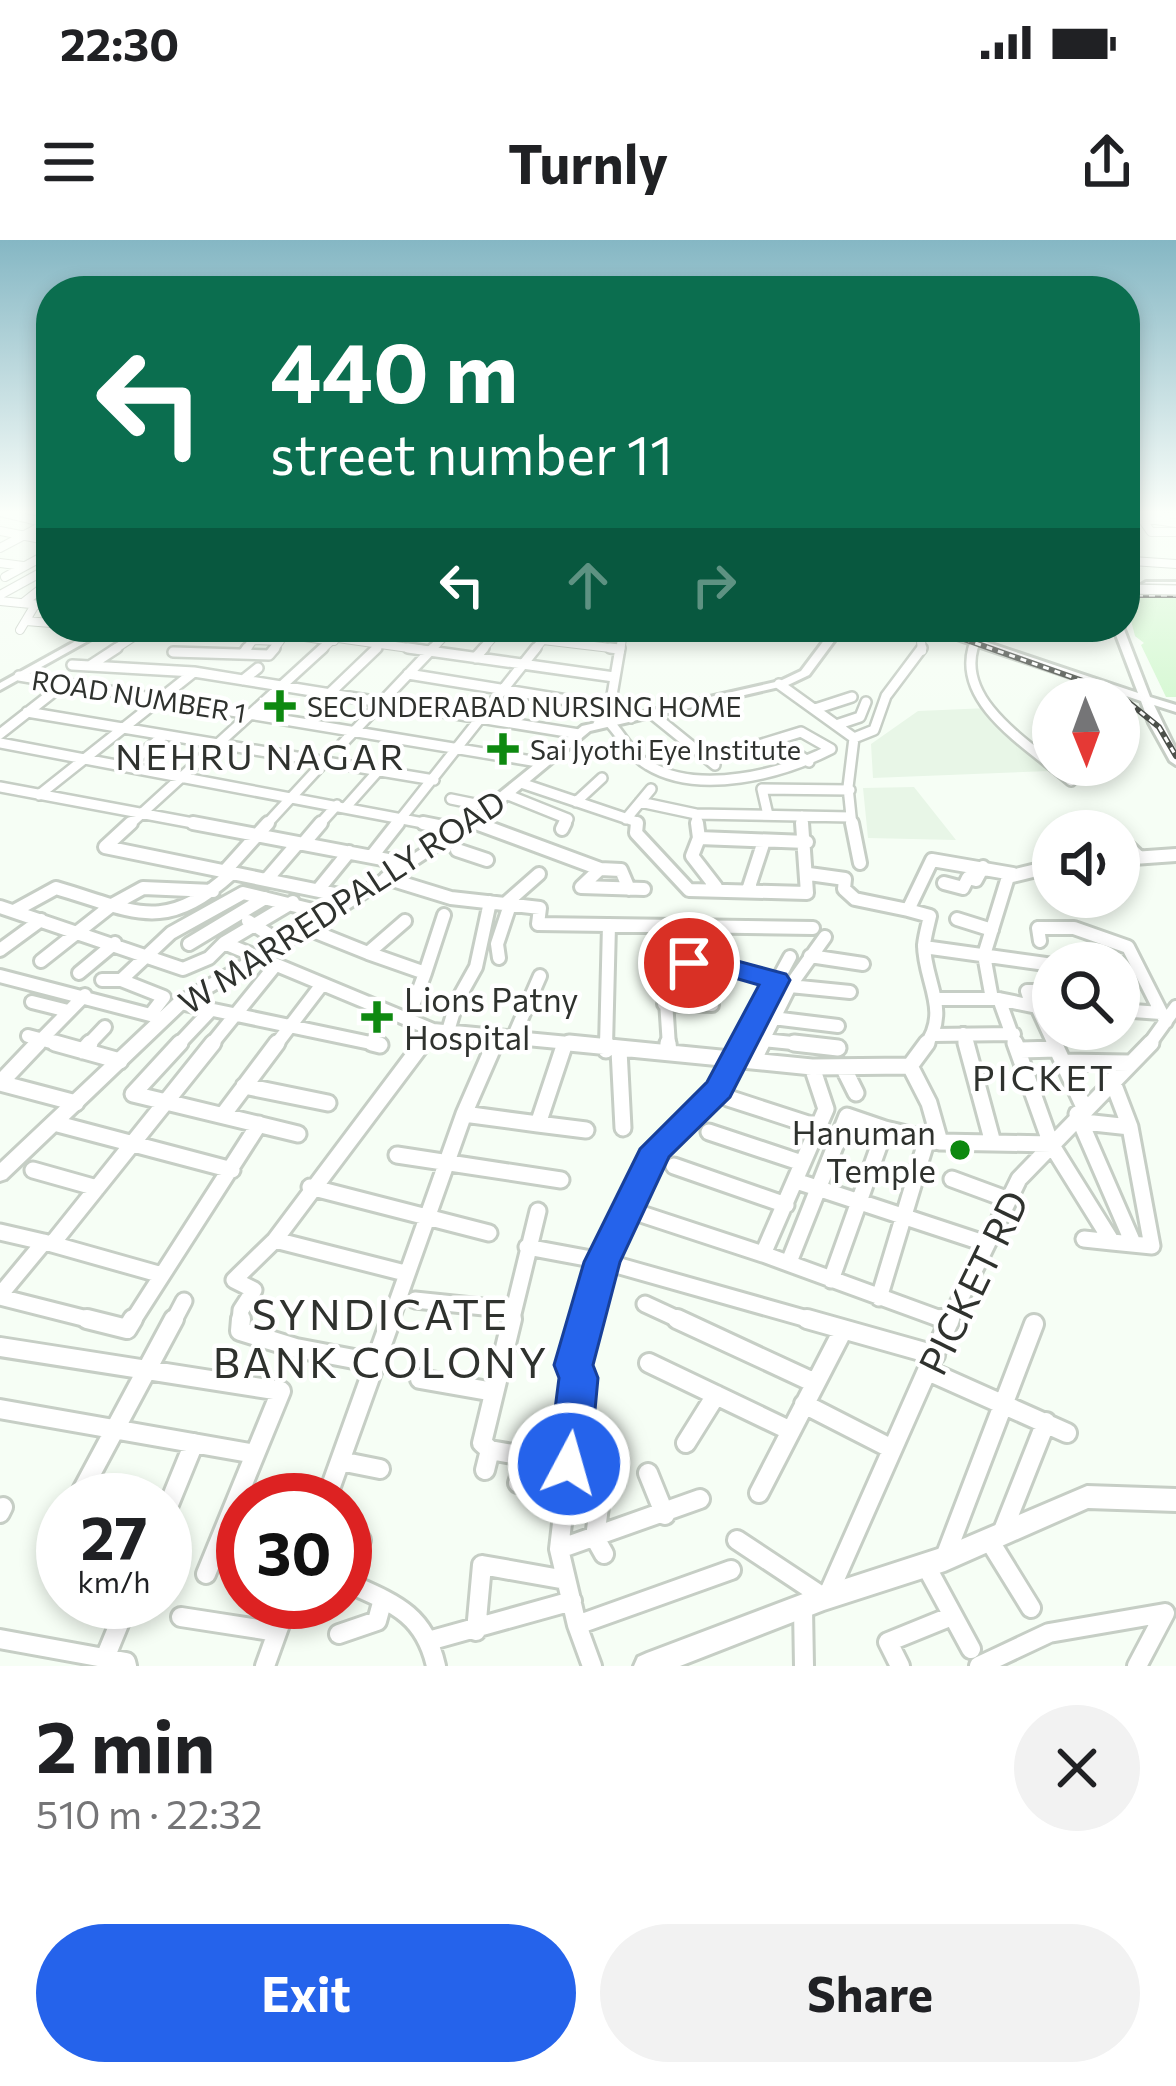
<!DOCTYPE html>
<html lang="en">
<head>
<meta charset="utf-8">
<style>
	body { margin:0; font-family:Commissioner,sans-serif; background:#f2f2f2; color:#202124; height:100vh; display:flex; flex-direction:column; font-size:45px; white-space:nowrap }
	* { box-sizing:border-box; margin:0 }
	p { font-size:39px; color:#757577 }
	.icon { flex:none; width:66px; height:66px; fill:none; stroke:currentColor; stroke-width:2; stroke-linecap:round; stroke-linejoin:round }
	.map { position:relative; height:1426px; overflow:hidden }
	.panel { display:flex; flex-direction:column; background:#fff; flex:1 }
	.panel>* { flex:none }
	.hud { position:absolute; left:36px; top:36px; width:1104px; height:366px; border-radius:48px; box-shadow:0 6px 18px #0003; background:#0b6e4f; color:#fff; overflow:hidden }
	.needle { width:78px; rotate:179deg }
	.controls { position:absolute; left:1032px; top:438px; display:grid; gap:24px }
	.controls a { display:grid; place-items:center; width:108px; height:108px; border-radius:50%; background:#fff; box-shadow:0 6px 18px #0003; font-size:60px }
	.speed { position:absolute; left:36px; top:1233px; display:flex; gap:24px; font-size:60px; font-weight:700; text-align:center }
	.speed>* { display:grid; place-content:center; width:156px; height:156px; border-radius:50%; background:#fff; box-shadow:0 6px 18px #0003; line-height:1 }
	.speed small { font-size:30px; font-weight:400 }
	.speed .limit { border:18px solid #d22; background:#fff; color:#111 }
	.pin { position:absolute; display:grid; place-items:center; width:102px; height:102px; color:#fff; margin:-51px; border:6px solid #fff; border-radius:50%; box-shadow:0 3px 12px #0007 }
	.me { position:absolute; width:132px; margin:-66px; rotate:6deg; stroke-linejoin:round; filter:drop-shadow(0 0 9px #0008) }
	.turn { display:flex; align-items:center; gap:42px; height:252px; padding:0 36px; font-size:54px }
	.turn .icon { width:156px; height:156px; stroke-width:2.5 }
	.turn b { display:block; font-size:84px; line-height:102px }
	.lanes { display:flex; align-items:center; height:114px; padding:0 36px; background:#0003; justify-content:center; gap:60px; direction:ltr }
	.lanes .off { opacity:.35 }
	.round { display:grid; place-items:center; flex:none; width:126px; height:126px; border-radius:63px; background:#f2f2f2 }
	.summary { display:flex; align-items:center; justify-content:space-between; height:204px; padding:0 36px }
	h1 { font-size:72px; font-weight:700; line-height:90px }
	.action { display:flex; gap:24px; margin-top:auto; padding:24px 36px }
	.action a { flex:1; height:138px; border-radius:72px; background:#2563eb; color:#fff; font-size:48px; font-weight:700; line-height:138px; text-align:center }
	.action a+a { background:#f2f2f2; color:#202124 }
	.status { display:flex; justify-content:space-between; align-items:center; height:84px; padding:0 60px; background:#fff; direction:ltr }
	.status svg { height:33px; fill:currentColor }
	header { display:flex; justify-content:space-between; align-items:center; height:156px; padding:0 36px; background:#fff; font-size:54px; font-weight:700 }
	.map>svg:first-child { display:block }
	.built { fill:#e8f6e7 }
	.green { fill:#d5f8d2 }
	.lines { fill:none; stroke-linecap:round; stroke-linejoin:round }
	.canal { stroke:#92bc8e; stroke-width:10 }
	.minor-far4-casing { stroke:#c6cec5; stroke-width:10 }
	.minor-far3-casing { stroke:#c6cec5; stroke-width:14 }
	.minor-far2-casing { stroke:#c6cec5; stroke-width:18 }
	.minor-far1-casing { stroke:#c6cec5; stroke-width:21 }
	.minor-casing { stroke:#c6cec5; stroke-width:24 }
	.major-casing { stroke:#c6cec5; stroke-width:6 }
	.minor-far4 { stroke:#fff; stroke-width:8 }
	.minor-far3 { stroke:#fff; stroke-width:9 }
	.minor-far2 { stroke:#fff; stroke-width:12 }
	.minor-far1 { stroke:#fff; stroke-width:15 }
	.minor { stroke:#fff; stroke-width:18 }
	.major { fill:#fff; fill-rule:evenodd }
	.rail-casing { stroke:#4c504b; stroke-width:6 }
	.rail { stroke:#fff; stroke-width:3; stroke-dasharray:6; stroke-linecap:butt }
	.major-bridge-casing { stroke:#c6cec5; stroke-width:12; stroke-linecap:butt }
	.major-bridge { stroke:#fff; stroke-width:9 }
	.route { fill:#2563eb; stroke:#184099; stroke-width:3 }
	.poi-dot { fill:#0e8910; stroke:#fff; stroke-width:4.5 }
	.labels { text-anchor:middle; dominant-baseline:central; stroke-width:9; stroke-linejoin:round; paint-order:stroke }
	.far-street-label { font-size:27px; fill:#2f322e; stroke:#fff }
	.far-poi-label { font-size:27px; fill:#2f322e; stroke:#fff; text-anchor:start }
	.street-label { font-size:33px; fill:#2f322e; stroke:#fff }
	.poi-label { font-size:33px; fill:#2f322e; stroke:#fff; text-anchor:start }
	.neighbourhood-label { font-size:36px; letter-spacing:3px; fill:#2f322e; stroke:#fff }
	.near-street-label { font-size:39px; fill:#2f322e; stroke:#fff }
	.near-neighbourhood-label { font-size:42px; letter-spacing:3px; fill:#2f322e; stroke:#fff }
</style>
</head>
<body>
<div class="status"><b>22:30</b><svg viewBox="0 0 49 12"><path d="M0 12V9h3v3zM5 12V6h3v6zM10 12V3h3v9zM15 12V0h3v12zM26 1h20v11H26zM47 4h2v5h-2z"/></svg></div>
<header><svg class="icon" aria-label="menu" viewBox="0 0 24 24"><path d="M4 6h16M4 12h16M4 18h16"/></svg>Turnly<svg class="icon" aria-label="share" viewBox="0 0 24 24"><path d="M12 15V3M7 8l5-5 5 5M5 13v7h14v-7"/></svg></header>
<div class="map">
<svg width="1176" height="1426" viewBox="0 0 1176 1426">
	<rect width="100%" height="100%" fill="#f6fef5"/>
	<path class="built" d="M 989,468 L 1050,531 L 873,538 L 871,504 L 918,471 Z
		M 914,547 L 956,600 L 868,598 L 863,548 Z"/>
	<path class="green" d="M 1125,357 L 1176,357 L 1176,457 L 1166,457 L 1141,405 L 1144,403 L 1135,396 Z"/>
	<g class="lines">
		<path class="canal" d="M 721,856 L 752,804"/>
		<defs>
			<path id="minor-far4" d="M 0,272 L 46,283
				M 1137,272 L 1151,292 L 1176,292
				M 1142,278 L 1176,283
				M 0,291 L 51,301
				M 0,308 L 51,281
				M 1132,321 L 1176,324
				M 0,323 L 23,326
				M 5,337 L 51,312
				M 0,355 L 51,327
				M 0,361 L 51,366
				M 23,363 L 51,341
				M 26,381 L 51,383
				M 314,387 L 342,393
				M 569,387 L 622,394
				M 20,390 L 35,365
				M 920,391 L 922,411
				M 290,395 L 334,401
				M 338,398 L 430,411
				M 543,400 L 619,409
				M 112,411 L 141,392 L 224,395 L 243,389 L 286,389
				M 245,411 L 253,400 L 280,401 L 272,411
				M 320,411 L 346,387
				M 430,411 L 453,387
				M 481,411 L 502,387
				M 534,411 L 553,387
				M 620,411 L 624,387
				M 972,411 L 975,403"/>
			<path id="minor-far3" d="M 408,408 L 614,437
				M 610,408 L 619,409
				M 620,408 L 610,467 L 631,478
				M 973,408 C 957,465 1033,507 1071,541
				M 173,412 L 269,415 L 275,408
				M 243,414 L 247,408
				M 475,418 L 484,408
				M 72,425 L 194,432 L 579,494
				M 91,425 L 117,408
				M 408,434 L 610,467 L 598,484
				M 19,436 L 544,523
				M 243,440 L 258,428
				M 779,444 L 854,498
				M 329,454 L 377,408
				M 815,469 L 852,457
				M 27,472 L 434,540
				M 652,474 L 715,525
				M 610,483 C 622,496 632,516 648,525 C 699,556 782,534 831,509 L 801,492 L 710,520
				M 836,485 L 860,477 L 866,462
				M 0,494 L 65,443
				M 777,500 L 809,522
				M 0,503 L 439,586
				M 342,504 L 433,408
				M 126,527 L 163,496
				M 521,543 L 637,582 L 637,586
				M 0,547 L 209,586
				M 39,555 L 194,432
				M 508,555 L 568,579 L 564,586
				M 451,559 L 490,567
				M 576,562 L 602,538
				M 640,562 L 696,574
				M 346,567 L 378,531
				M 768,575 L 762,549 L 850,550
				M 802,576 L 803,586
				M 626,579 L 651,549
				M 472,582 L 484,586
				M 128,586 L 323,408
				M 265,586 L 324,522
				M 318,586 L 337,565
				M 395,586 L 536,408
				M 698,586 L 696,574 L 851,577
				M 852,586 L 848,547 L 854,498 L 874,490 L 886,456 L 922,408"/>
			<path id="minor-far2" d="M 131,583 L 105,607 L 354,658
				M 193,583 L 409,624
				M 423,583 L 458,590
				M 476,583 L 600,629 L 581,647 L 644,649
				M 637,583 L 636,593 L 689,650 L 807,653 L 802,583
				M 697,583 L 699,598 L 692,616 L 716,647
				M 852,583 L 860,623
				M 562,589 L 565,583
				M 699,598 L 807,602
				M 1119,598 L 1139,617
				M 304,603 L 321,583
				M 457,610 L 487,620
				M 372,616 L 398,583
				M 1119,619 L 1176,615
				M 600,629 L 621,630 L 629,649
				M 224,632 L 268,583
				M 809,634 L 845,639 L 844,649 L 855,659 L 908,670
				M 386,638 L 451,658 L 540,668 L 538,684 L 813,688
				M 267,639 L 298,603
				M 944,643 L 963,648 L 968,638 L 976,640 L 983,627
				M 318,650 L 349,612
				M 748,650 L 764,601
				M 293,662 L 224,703 L 433,790 L 600,806
				M 505,664 L 539,634
				M 0,667 L 183,729 L 209,718 L 224,703
				M 14,671 L 56,648 C 135,671 163,695 232,633
				M 957,679 L 992,690
				M 248,681 L 282,703
				M 661,686 L 669,806
				M 308,689 L 368,713 L 405,681
				M 1040,701 L 1038,688 L 1074,688 L 1128,707 L 1166,782
				M 189,704 L 265,658
				M 924,707 L 1053,725
				M 0,710 L 41,680
				M 368,713 L 425,733 L 414,763
				M 810,716 L 863,724
				M 499,718 L 497,704 L 510,665
				M 41,721 L 112,665 L 143,648 L 213,651
				M 663,722 L 715,723 L 776,740
				M 79,733 L 115,703
				M 425,733 L 444,675
				M 0,736 L 162,778
				M 102,740 L 121,740 L 171,693 L 243,653 L 329,674
				M 121,740 L 164,757 L 151,774
				M 790,746 L 850,752
				M 938,759 L 992,759
				M 999,759 L 1037,767 L 1055,806
				M 32,762 L 68,771
				M 180,763 L 380,805
				M 664,764 L 712,765
				M 1032,766 L 1027,751 L 1053,751
				M 1119,770 L 1161,773
				M 773,778 L 838,786
				M 448,791 L 457,761 L 476,727 L 490,662
				M 963,794 L 966,806
				M 933,795 L 1014,794
				M 28,796 L 66,806
				M 513,798 L 540,736
				M 763,800 L 822,806
				M 35,806 L 85,755
				M 87,806 L 105,787
				M 177,806 L 210,771
				M 210,806 L 274,727
				M 275,806 L 320,747
				M 421,806 L 433,790
				M 494,806 L 498,797
				M 606,806 L 609,685
				M 742,806 L 790,717
				M 760,806 L 790,746 L 825,697
				M 925,806 C 951,771 924,741 924,705 C 925,695 928,685 930,676 L 908,670 L 932,620 L 1013,634
				M 1016,806 L 999,759 L 992,759 L 984,715 L 1008,637 L 1053,626
				M 1148,806 L 1176,767"/>
			<path id="minor-far1" d="M 55,803 L 120,821
				M 180,803 L 133,854 L 298,894
				M 372,803 L 380,805
				M 495,803 L 464,874 L 538,884 L 564,806
				M 569,803 L 812,827 L 910,826 L 929,863 L 940,902 L 885,889 L 831,1040
				M 668,803 L 669,812
				M 794,803 L 838,808
				M 966,803 L 993,903
				M 1015,803 L 1051,904 L 1112,1002 L 1152,1006 L 1130,887 L 1112,840
				M 1054,803 L 1084,867
				M 606,810 L 606,803
				M 619,810 L 623,888
				M 1020,810 L 1057,809
				M 83,811 L 90,803
				M 753,821 L 762,803
				M 1064,822 L 1129,823
				M 910,826 L 927,803
				M 843,827 L 856,853
				M 0,843 L 38,803
				M 0,843 L 76,863
				M 244,846 L 328,863
				M 728,858 L 817,887
				M 1077,874 L 1133,1003
				M 223,875 L 277,803
				M 1084,882 L 1130,887
				M 54,883 L 232,930
				M 538,884 L 586,890
				M 709,892 L 802,923
				M 940,902 L 1051,904
				M 397,915 L 561,940
				M 674,926 L 786,965
				M 33,930 L 97,948
				M 952,939 L 1009,960
				M 796,941 L 987,1004
				M 310,947 L 489,993
				M 626,969 L 763,1014 L 826,869 L 812,827
				M 0,992 L 52,1004 L 213,803
				M 1084,999 L 1112,1002
				M 275,1000 L 405,1033
				M 52,1004 L 162,1035
				M 527,1007 L 602,1021 L 818,1082
				M 763,1014 L 949,1082
				M 789,1022 L 847,876 L 885,889
				M 0,1055 L 44,1002
				M 0,1057 L 99,1082
				M 879,1058 L 927,899
				M 415,1060 L 512,1070
				M 645,1064 L 684,1082
				M 132,1082 L 259,884
				M 173,1082 L 184,1061
				M 240,1082 L 241,1070 L 254,1050 L 234,1040 L 275,1000 L 423,803
				M 390,1082 L 464,874
				M 511,1082 L 538,971
				M 586,1082 L 602,1021 L 656,909 L 719,850 L 744,803
				M 949,1082 L 1019,939 L 1151,803"/>
			<path id="minor" d="M 87,1079 L 127,1089 L 133,1079
				M 241,1079 L 240,1091 L 296,1108 L 375,1123
				M 677,1079 L 815,1143
				M 807,1079 L 935,1115
				M 941,1079 L 949,1082
				M 0,1107 L 281,1151 L 206,1334
				M 649,1123 L 791,1191
				M 928,1131 L 1067,1193
				M 420,1139 L 494,1152
				M 804,1164 L 892,1209
				M 0,1169 L 255,1214
				M 686,1203 L 716,1155
				M 490,1210 L 569,1224
				M 340,1221 L 380,1229
				M 485,1230 L 490,1210 L 482,1203 L 512,1079
				M 648,1233 L 665,1275
				M 518,1243 L 527,1216
				M 536,1250 L 545,1219
				M 601,1251 L 595,1298 L 604,1314
				M 759,1253 L 842,1092
				M 77,1260 L 174,1079
				M 326,1260 L 391,1079
				M 0,1273 L 3,1267
				M 165,1274 L 194,1203
				M 1002,1293 L 1046,1182
				M 345,1297 L 361,1300
				M 737,1300 L 823,1357
				M 989,1300 L 1031,1368
				M 559,1309 L 700,1259
				M 945,1317 L 1034,1084
				M 926,1326 L 971,1409
				M 355,1346 C 398,1365 425,1377 436,1426
				M 827,1357 L 950,1079
				M 803,1368 L 804,1426
				M 181,1377 L 277,1392
				M 577,1385 L 559,1309 L 579,1138 L 574,1125 L 586,1079
				M 476,1391 L 482,1325 L 566,1340
				M 339,1394 L 377,1381 L 383,1359
				M 0,1399 L 126,1422 L 127,1426
				M 432,1400 L 572,1361
				M 105,1418 L 128,1362
				M 265,1426 L 288,1362
				M 592,1426 L 577,1385 L 731,1330
				M 900,1426 L 888,1402 L 952,1376
				M 979,1426 L 1049,1393 L 1165,1373 L 1137,1426"/>
			<path id="major" d="M 1125,270 L 1176,273 L 1176,279 L 1125,272 Z
				M 1176,342 L 1176,348 L 1146,348 L 1141,345 L 1146,342 Z
				M 101,387 L 113,387 L 0,450 L 0,443 Z
				M 834,387 L 899,389 L 941,387 L 1138,453 L 1113,387 L 1123,387 L 1150,457 L 1176,465 L 1176,472 L 1154,465 L 1176,510 L 1176,525 L 1170,521 L 1149,483 L 1141,461 L 936,392 L 899,395 L 843,389 L 809,435 L 788,445 L 590,491 L 477,585 L 313,692 L 186,767 L 6,939 L 0,941 L 0,923 L 174,759 L 303,686 L 467,579 L 582,486 L 780,441 L 801,431 Z
				M 1087,1246 L 1176,1249 L 1176,1271 L 1088,1268 L 945,1331 L 824,1370 L 680,1426 L 634,1426 L 638,1417 L 647,1413 L 824,1346 L 944,1307 Z"/>
		</defs>
		<use href="#minor-far4" class="minor-far4-casing"/>
		<use href="#minor-far3" class="minor-far3-casing"/>
		<use href="#minor-far2" class="minor-far2-casing"/>
		<use href="#minor-far1" class="minor-far1-casing"/>
		<use href="#minor" class="minor-casing"/>
		<use href="#major" class="major-casing"/>
		<use href="#minor-far4" class="minor-far4"/>
		<use href="#minor-far3" class="minor-far3"/>
		<use href="#minor-far2" class="minor-far2"/>
		<use href="#minor-far1" class="minor-far1"/>
		<use href="#minor" class="minor"/>
		<use href="#major" class="major"/>
		<defs>
			<path id="rail" d="M 1125,355 L 1176,355
				M 930,387 L 1117,453 L 1159,487 L 1176,516"/>
		</defs>
		<use href="#rail" class="rail-casing"/>
		<use href="#rail" class="rail"/>
		<defs>
			<path id="major-bridge" d="M 1125,349 L 1176,350"/>
		</defs>
		<use href="#major-bridge" class="major-bridge-casing"/>
		<use href="#major-bridge" class="major-bridge"/>
	</g>
	<linearGradient id="sky" x2="0" y2="1"><stop stop-color="#85b7c4"/><stop offset="0.58" stop-color="#fbfffa"/><stop offset="1" stop-color="#fbfffa" stop-opacity="0"/></linearGradient>
	<rect width="1176" height="469" fill="url(#sky)"/>
	<path class="route" d="M 689,714 L 715,715 L 786,734 L 790,740 L 730,857 L 669,917 L 620,1022 L 593,1125 L 598,1138 L 590,1224 L 584,1238 L 569,1243 L 554,1238 L 548,1224 L 559,1138 L 554,1125 L 584,1022 L 640,909 L 707,842 L 759,745 L 714,732 L 679,729 L 675,723 Z"/>
	<g class="poi-dot">
		<path d="M274 448h12v12h12v12h-12v12h-12v-12h-12v-12h12z"/>
		<path d="M497 491h12v12h12v12h-12v12h-12v-12h-12v-12h12z"/>
		<path d="M371 759h12v12h12v12h-12v12h-12v-12h-12v-12h12z"/>
		<circle cx="960" cy="910" r="12"/>
	</g>
	<g class="labels">
		<g class="far-street-label">
			<text transform="translate(139 456) rotate(9)">ROAD NUMBER 1</text>
		</g>
		<g class="far-poi-label">
			<text x="307" y="466">SECUNDERABAD NURSING HOME</text>
			<text x="530" y="509">Sai Jyothi Eye Institute</text>
		</g>
		<g class="street-label">
			<text transform="translate(341 661) rotate(-33)">W MARREDPALLY ROAD</text>
		</g>
		<g class="poi-label">
			<text x="404" y="758">Lions Patny<tspan x="404" dy="38">Hospital</tspan></text>
			<text x="936" y="891" text-anchor="end">Hanuman<tspan x="936" dy="38">Temple</tspan></text>
		</g>
		<g class="neighbourhood-label">
			<text x="261" y="515">NEHRU NAGAR</text>
			<text x="1044" y="836">PICKET</text>
		</g>
		<g class="near-street-label">
			<text transform="translate(972 1042) rotate(-64)">PICKET RD</text>
		</g>
		<g class="near-neighbourhood-label">
			<text x="381" y="1073">SYNDICATE<tspan x="381" dy="48">BANK COLONY</tspan></text>
		</g>
	</g>
</svg>
<div class="controls">
<a><svg class="needle" viewBox="-14 -14 28 28"><path d="M0-13l5 13h-10z" fill="#e53935"/><path d="M0 13l5-13h-10z" fill="#757577"/></svg></a>
<a><svg class="icon" aria-label="sound" viewBox="0 0 24 24"><path d="M4 9h4l5-4v14l-5-4H4zM17 9q2 3 0 6"/></svg></a>
<a><svg class="icon" aria-label="search" viewBox="0 0 24 24"><circle cx="10" cy="10" r="6"/><path d="M15 15l6 6"/></svg></a>
</div>
<div class="speed"><div>27<small>km/h</small></div><div class="limit">30</div></div>
<div class="pin" style="left:689px;top:723px;background:#d93025"><svg class="icon" aria-label="arrive" viewBox="0 0 24 24"><path d="M6 21V4h12l-3 4 3 4H6"/></svg></div>
<svg class="me" style="left:569px;top:1224px" viewBox="-20 -20 40 40"><circle r="17" fill="#2563eb" stroke="#fff" stroke-width="3"/><path d="M0-11L8 9 0 5-8 9z" fill="#fff"/></svg>
<div class="hud">
<div class="turn"><svg class="icon" aria-label="left" viewBox="0 0 24 24"><path d="M17 20v-9H6M10 6l-5 5 5 5"/></svg><div><b>440 m</b>street number 11</div></div>
<div class="lanes"><svg class="icon" aria-label="left" viewBox="0 0 24 24"><path d="M17 20v-9H6M10 6l-5 5 5 5"/></svg><svg class="icon off" aria-label="ahead" viewBox="0 0 24 24"><path d="M12 20V5M6 11l6-6 6 6"/></svg><svg class="icon off" aria-label="right" viewBox="0 0 24 24"><path d="M7 20v-9h11M14 6l5 5-5 5"/></svg></div>
</div>
</div>
<section class="panel">
<div class="summary"><div><h1>2 min</h1><p>510 m · 22:32</p></div><a class="round"><svg class="icon" aria-label="close" viewBox="0 0 24 24"><path d="M6 6l12 12M18 6L6 18"/></svg></a></div>
<div class="action"><a>Exit</a><a>Share</a></div>
</section>
</body>
</html>
